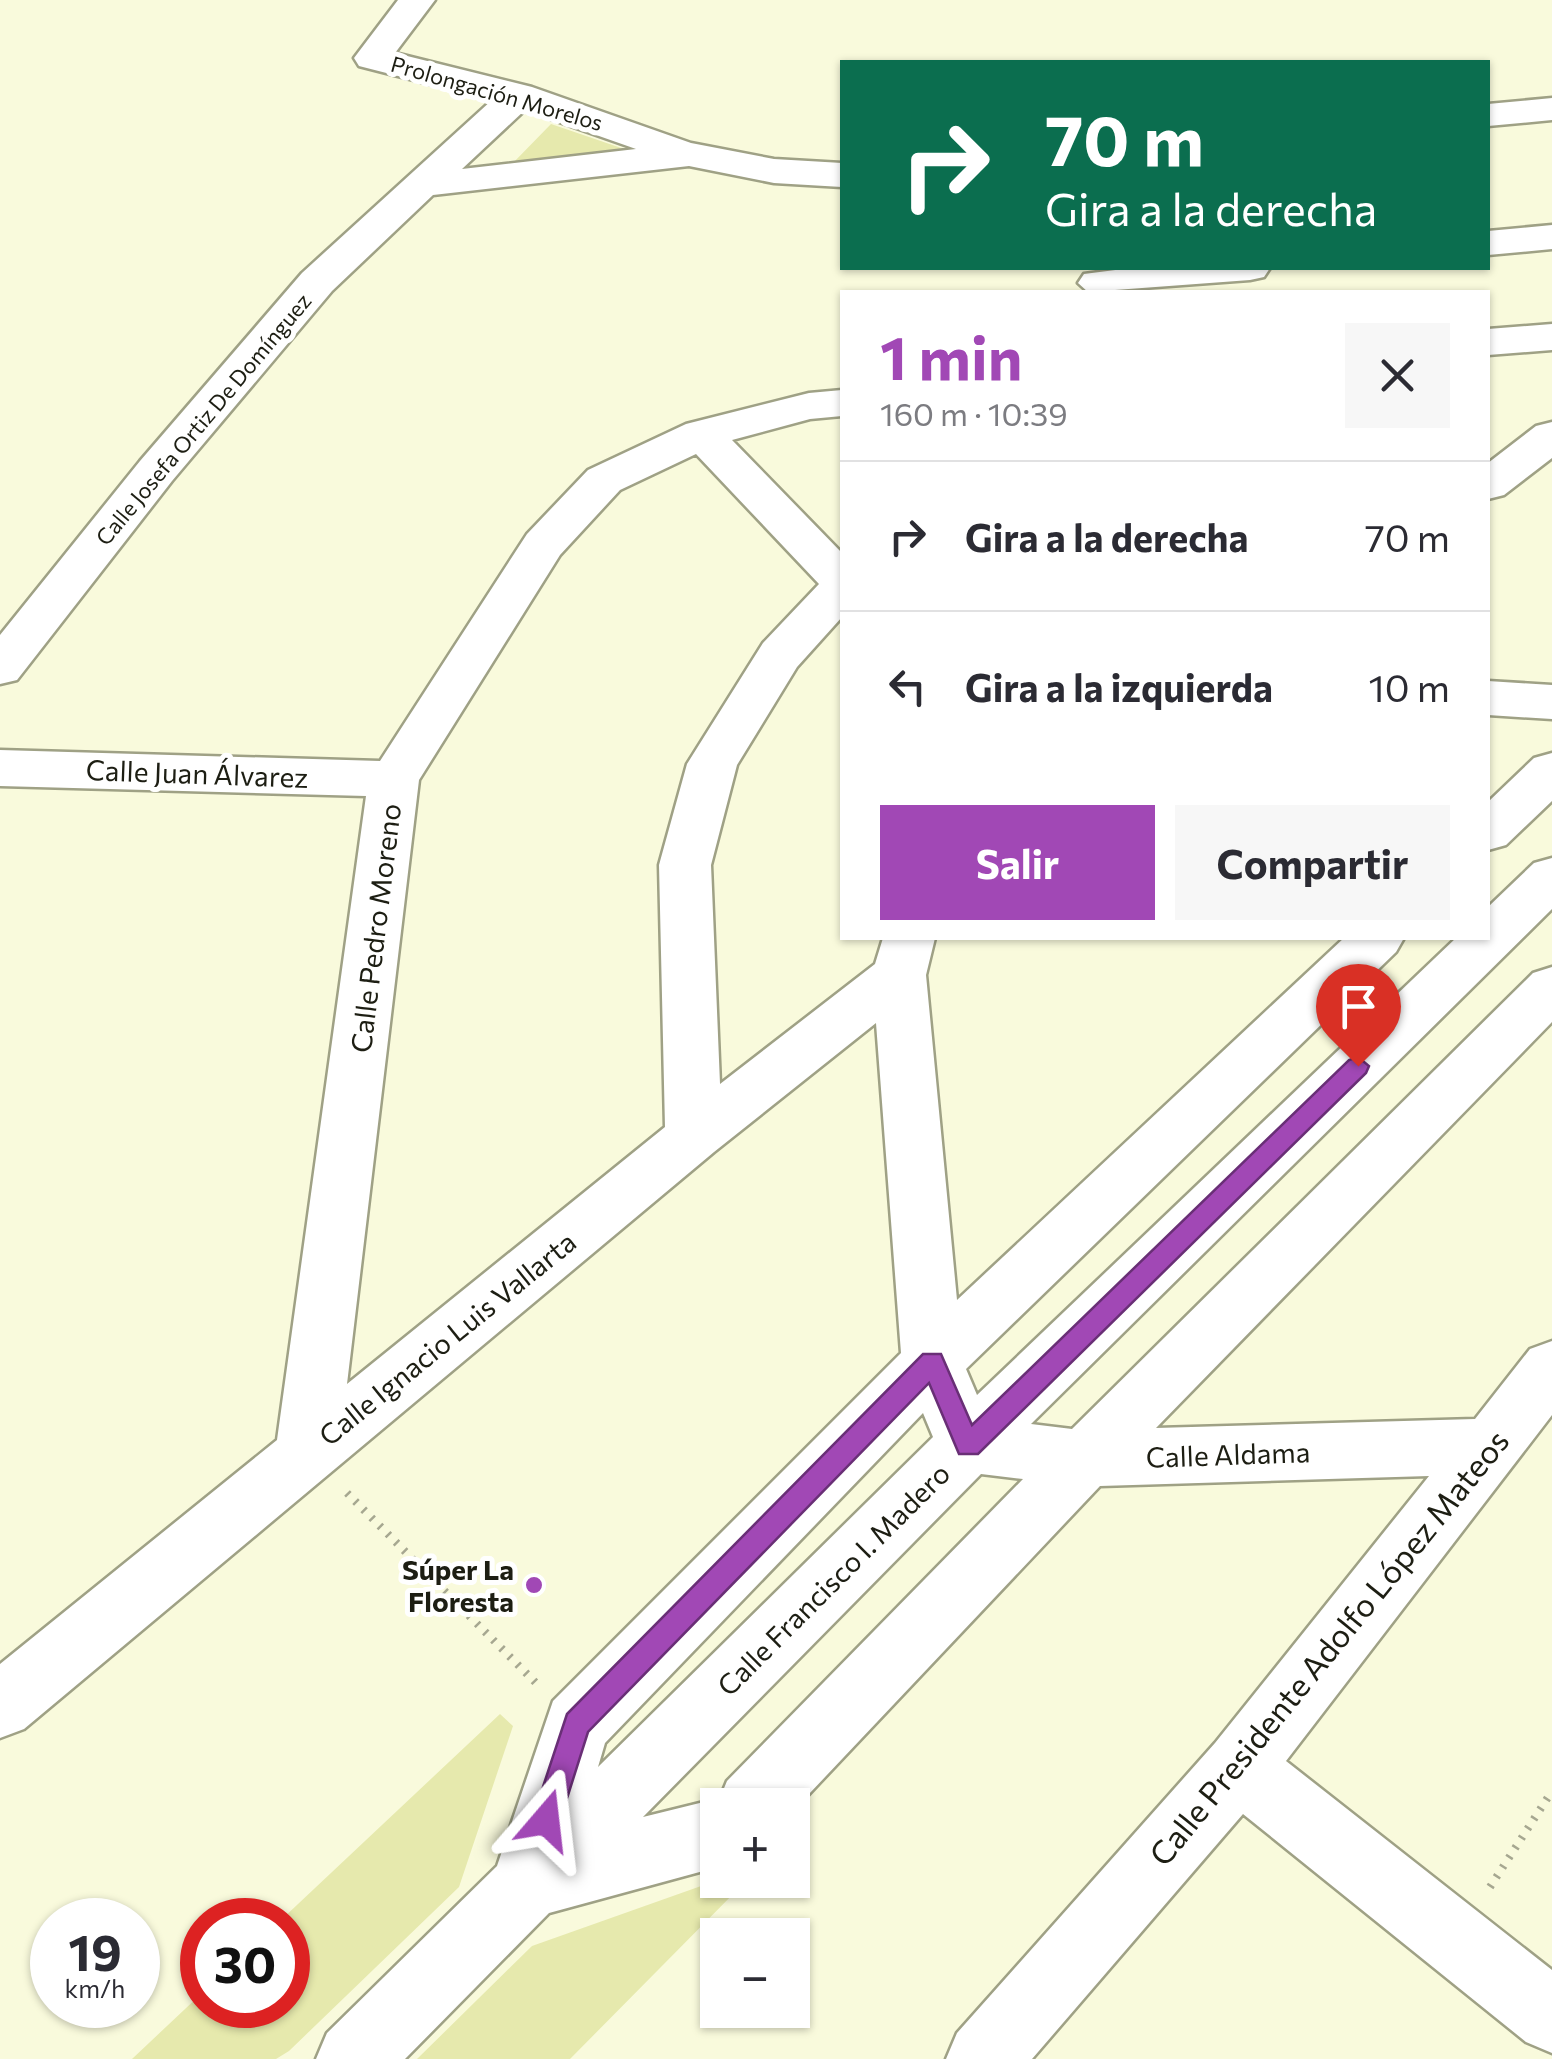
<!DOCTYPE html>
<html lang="es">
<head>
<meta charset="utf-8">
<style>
	body { margin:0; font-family:Commissioner,sans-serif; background:#f7f7f7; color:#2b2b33; height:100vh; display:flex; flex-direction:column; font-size:38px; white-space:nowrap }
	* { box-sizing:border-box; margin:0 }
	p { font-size:32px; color:#7c7c81 }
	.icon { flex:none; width:55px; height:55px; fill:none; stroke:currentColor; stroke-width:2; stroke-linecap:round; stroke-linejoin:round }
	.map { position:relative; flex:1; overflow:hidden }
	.sheet { position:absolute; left:840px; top:290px; width:650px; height:650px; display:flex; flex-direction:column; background:#fff; border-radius:0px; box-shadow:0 2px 8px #0004 }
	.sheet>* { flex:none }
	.banner { position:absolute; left:840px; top:60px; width:650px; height:210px; border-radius:0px; box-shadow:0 2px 8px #0004; background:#0b6e4f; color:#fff; overflow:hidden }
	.controls { position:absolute; left:700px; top:1788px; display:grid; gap:20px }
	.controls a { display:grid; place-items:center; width:110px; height:110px; border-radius:0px; background:#fff; box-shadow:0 2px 8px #0004; font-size:50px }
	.speed { position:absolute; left:30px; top:1898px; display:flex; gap:20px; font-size:50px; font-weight:700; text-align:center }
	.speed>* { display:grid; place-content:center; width:130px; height:130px; border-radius:50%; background:#fff; box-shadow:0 2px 8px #0004; line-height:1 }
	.speed small { font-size:25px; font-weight:400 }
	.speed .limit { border:15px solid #d22; background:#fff; color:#111 }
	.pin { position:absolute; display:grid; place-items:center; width:85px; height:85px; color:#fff; margin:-102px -42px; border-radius:50% 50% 50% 0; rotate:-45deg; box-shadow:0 0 10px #0007 }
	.pin .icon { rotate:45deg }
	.me { position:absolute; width:110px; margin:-55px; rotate:17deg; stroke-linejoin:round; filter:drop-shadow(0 0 8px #0008) }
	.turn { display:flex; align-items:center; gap:35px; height:210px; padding:0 40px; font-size:45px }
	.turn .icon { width:130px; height:130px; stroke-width:2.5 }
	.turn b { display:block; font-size:70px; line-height:85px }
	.round { display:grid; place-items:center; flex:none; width:105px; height:105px; border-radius:0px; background:#f7f7f7 }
	.summary { display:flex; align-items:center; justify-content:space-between; height:170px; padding:0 40px }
	h1 { font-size:60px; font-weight:700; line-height:75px; color:#a148b5 }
	.cta { display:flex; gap:20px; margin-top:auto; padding:20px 40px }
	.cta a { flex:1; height:115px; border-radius:0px; background:#a148b5; color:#fff; font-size:40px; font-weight:700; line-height:115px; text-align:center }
	.cta a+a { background:#f7f7f7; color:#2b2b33 }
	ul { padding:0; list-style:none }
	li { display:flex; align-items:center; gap:30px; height:150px; padding:0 40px; border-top:2px solid #e1e1e2 }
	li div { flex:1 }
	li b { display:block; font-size:38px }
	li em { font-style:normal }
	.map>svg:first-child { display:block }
	.green { fill:#e6e9ad }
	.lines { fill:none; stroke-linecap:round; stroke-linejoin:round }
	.minor-casing { stroke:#9fa185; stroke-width:5 }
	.path { stroke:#a6a790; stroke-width:8; stroke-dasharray:2.5 9; stroke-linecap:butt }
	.minor { fill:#fff; fill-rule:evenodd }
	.route { fill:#a148b5; stroke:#692f76; stroke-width:2.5 }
	.poi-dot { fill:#a148b5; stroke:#fff; stroke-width:4 }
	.labels { text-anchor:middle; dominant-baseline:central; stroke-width:10; stroke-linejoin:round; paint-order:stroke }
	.far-street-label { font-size:22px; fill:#1d1e13; stroke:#fff }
	.street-label { font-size:28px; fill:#1d1e13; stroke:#fff }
	.poi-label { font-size:28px; font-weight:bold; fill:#1d1e13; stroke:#fff; text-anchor:end }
	.near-street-label { font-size:32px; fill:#1d1e13; stroke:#fff }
</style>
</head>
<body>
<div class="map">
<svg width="1552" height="2059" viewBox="0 0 1552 2059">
	<rect width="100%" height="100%" fill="#f9fadc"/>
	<path class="green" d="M 551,124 L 630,151 L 511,165 Z
		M 500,1714 L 513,1726 L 459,1887 L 289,2051 L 276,2059 L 132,2059 L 202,1993 L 202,2005 L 288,2005 L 288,1920 L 281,1920 Z
		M 718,1880 L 747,1880 L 570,2059 L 417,2059 L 532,1946 Z"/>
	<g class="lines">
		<defs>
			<path id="minor" d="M 398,0 L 435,0 L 395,53 L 532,87 L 691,143 L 774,159 L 842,163 L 842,187 L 774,183 L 689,166 L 433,195 L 332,291 L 172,481 L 17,680 L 0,684 L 0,635 L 140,461 L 302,273 L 492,100 L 359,66 L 354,58 ZM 525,110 L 636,149 L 462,169 Z
				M 1552,98 L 1552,120 L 1488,126 L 1488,104 Z
				M 1552,225 L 1552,249 L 1488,255 L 1488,231 Z
				M 1131,268 L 1270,268 L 1264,277 L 1250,280 L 1088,292 L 1078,283 L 1084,274 Z
				M 1552,324 L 1552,350 L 1488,355 L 1488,329 Z
				M 842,390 L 842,416 L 810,419 L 732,440 L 842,553 L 842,617 L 797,667 L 737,765 L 711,865 L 720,1084 L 875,964 L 883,938 L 935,938 L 926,975 L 957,1300 L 1344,938 L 1404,938 L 1396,952 L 966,1369 L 977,1395 L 1456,938 L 1488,938 L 1488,907 L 1534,863 L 1552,858 L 1552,909 L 1031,1424 L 1072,1429 L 1533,973 L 1552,967 L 1552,1022 L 1156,1428 L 1475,1419 L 1530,1349 L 1552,1341 L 1552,1415 L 1286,1761 L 1552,1970 L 1552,2053 L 1526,2042 L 1243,1814 L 1032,2059 L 946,2059 L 957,2033 L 1215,1743 L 1429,1476 L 1100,1486 L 792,1812 L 792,1805 L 718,1805 L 718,1867 L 549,1913 L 405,2059 L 316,2059 L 327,2033 L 497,1866 L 553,1701 L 901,1353 L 876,1023 L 714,1152 L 24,1729 L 0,1738 L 0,1664 L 277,1440 L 366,796 L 0,786 L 0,750 L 380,761 L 527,534 L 588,470 L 686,424 L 809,393 ZM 696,454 L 819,584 L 763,643 L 687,764 L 659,865 L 665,1127 L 347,1384 L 419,780 L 560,555 L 620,490 ZM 923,1413 L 933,1437 L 598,1767 L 605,1743 ZM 981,1474 L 1023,1479 L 727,1781 L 720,1798 L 643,1817 Z
				M 1552,422 L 1552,458 L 1504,495 L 1488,499 L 1488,463 L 1536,426 Z
				M 1488,681 L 1552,685 L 1552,719 L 1488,715 Z
				M 1552,753 L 1552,801 L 1506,845 L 1488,850 L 1488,802 L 1534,758 Z"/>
		</defs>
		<use href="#minor" class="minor-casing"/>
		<path class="path" d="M 347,1493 L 536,1683
			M 1490,1887 L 1552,1791"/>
		<use href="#minor" class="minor"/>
	</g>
	<path class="route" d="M 1358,1057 L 1369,1066 L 1366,1073 L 978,1454 L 959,1454 L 929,1383 L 588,1732 L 557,1830 L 546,1834 L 536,1830 L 532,1820 L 567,1714 L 923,1354 L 941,1354 L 972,1425 L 1349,1060 Z"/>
	<circle class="poi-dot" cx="534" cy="1585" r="10"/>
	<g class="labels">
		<g class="far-street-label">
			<text transform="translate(497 93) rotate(16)">Prolongación Morelos</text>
			<text transform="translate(203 419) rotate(-50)">Calle Josefa Ortiz De Domínguez</text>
		</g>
		<g class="street-label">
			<text transform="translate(197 773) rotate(2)">Calle Juan Álvarez</text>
			<text transform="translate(375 928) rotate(-83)">Calle Pedro Moreno</text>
			<text transform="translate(447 1338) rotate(-39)">Calle Ignacio Luis Vallarta</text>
			<text transform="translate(1228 1454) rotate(-2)">Calle Aldama</text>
			<text transform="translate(833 1579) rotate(-45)">Calle Francisco I. Madero</text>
		</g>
		<g class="poi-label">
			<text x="514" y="1569">Súper La<tspan x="514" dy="32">Floresta</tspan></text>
		</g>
		<g class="near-street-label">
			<text transform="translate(1328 1647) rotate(-51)">Calle Presidente Adolfo López Mateos</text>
		</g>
	</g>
</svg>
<div class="controls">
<a>+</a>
<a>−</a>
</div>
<div class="speed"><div>19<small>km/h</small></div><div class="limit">30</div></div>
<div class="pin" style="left:1358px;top:1066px;background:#d93025"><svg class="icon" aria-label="arrive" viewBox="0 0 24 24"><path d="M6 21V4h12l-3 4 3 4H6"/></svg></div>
<svg class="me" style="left:546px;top:1820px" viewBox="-20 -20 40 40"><path d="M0-17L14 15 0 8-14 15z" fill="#a148b5" stroke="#fff" stroke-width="4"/></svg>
<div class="banner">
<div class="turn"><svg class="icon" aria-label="right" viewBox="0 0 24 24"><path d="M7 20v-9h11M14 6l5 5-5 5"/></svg><div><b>70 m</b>Gira a la derecha</div></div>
</div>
<section class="sheet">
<div class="summary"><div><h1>1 min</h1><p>160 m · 10:39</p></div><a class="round"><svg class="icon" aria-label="close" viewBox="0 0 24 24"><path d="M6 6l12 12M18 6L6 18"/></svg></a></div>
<ul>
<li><svg class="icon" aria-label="right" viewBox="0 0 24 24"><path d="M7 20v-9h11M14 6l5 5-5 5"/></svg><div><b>Gira a la derecha</b></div><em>70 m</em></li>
<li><svg class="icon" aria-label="left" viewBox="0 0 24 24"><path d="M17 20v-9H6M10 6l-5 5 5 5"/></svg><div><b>Gira a la izquierda</b></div><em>10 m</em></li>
</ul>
<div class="cta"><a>Salir</a><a>Compartir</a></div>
</section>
</div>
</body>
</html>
